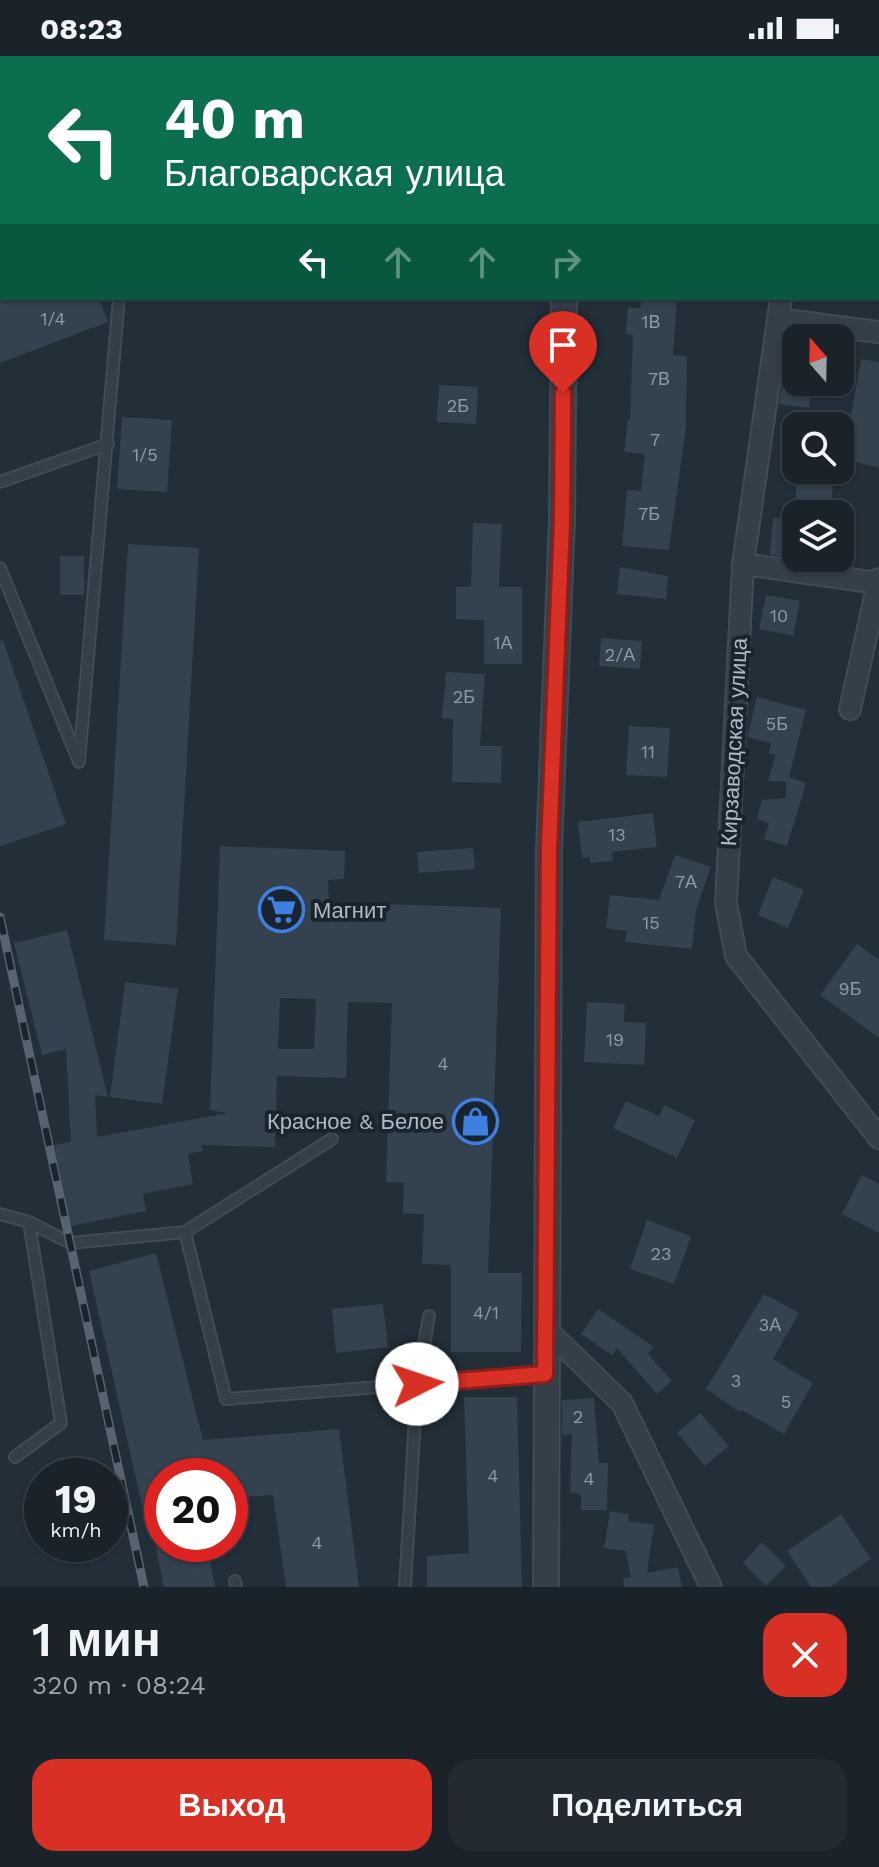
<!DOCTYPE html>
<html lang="ru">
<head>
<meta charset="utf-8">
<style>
	body { margin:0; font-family:"Work Sans",sans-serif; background:#232a32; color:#f1f3f6; height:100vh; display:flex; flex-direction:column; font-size:30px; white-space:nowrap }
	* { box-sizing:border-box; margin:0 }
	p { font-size:26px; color:#9fa4a8 }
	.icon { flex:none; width:44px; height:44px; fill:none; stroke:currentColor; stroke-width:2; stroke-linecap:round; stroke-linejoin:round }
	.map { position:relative; height:1531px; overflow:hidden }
	.panel { display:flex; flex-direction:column; background:#1a222a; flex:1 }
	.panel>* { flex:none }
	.top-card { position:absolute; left:0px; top:0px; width:880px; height:244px; box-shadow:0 2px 6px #0004,0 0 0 2px #383f47; background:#0b6e4f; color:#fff; overflow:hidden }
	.needle { width:52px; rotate:340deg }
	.buttons { position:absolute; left:782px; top:268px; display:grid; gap:16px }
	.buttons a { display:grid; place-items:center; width:72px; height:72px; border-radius:16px; background:#1a222a; box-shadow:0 2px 6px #0004,0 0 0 2px #383f47; font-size:40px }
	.speed { position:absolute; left:24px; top:1402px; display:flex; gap:16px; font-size:40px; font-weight:700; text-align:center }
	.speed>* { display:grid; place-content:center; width:104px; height:104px; border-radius:50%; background:#1a222a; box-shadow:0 2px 6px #0004,0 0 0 2px #383f47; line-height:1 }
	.speed small { font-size:20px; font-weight:400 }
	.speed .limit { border:12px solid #d22; background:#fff; color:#111 }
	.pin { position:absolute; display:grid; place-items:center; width:68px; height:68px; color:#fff; margin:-82px -34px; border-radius:50% 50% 50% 0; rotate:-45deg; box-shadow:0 0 8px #0007 }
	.pin .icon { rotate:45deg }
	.me { position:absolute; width:88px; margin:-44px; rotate:86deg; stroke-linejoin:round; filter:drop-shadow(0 0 6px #0008) }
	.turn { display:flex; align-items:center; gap:28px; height:168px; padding:0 32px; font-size:36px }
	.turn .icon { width:104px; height:104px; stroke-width:2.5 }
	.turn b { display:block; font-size:56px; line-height:68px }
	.lanes { display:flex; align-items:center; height:76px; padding:0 32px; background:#0003; justify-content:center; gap:40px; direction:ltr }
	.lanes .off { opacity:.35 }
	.round { display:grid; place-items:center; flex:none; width:84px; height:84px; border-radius:24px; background:#232a32 }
	.summary { display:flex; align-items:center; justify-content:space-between; height:136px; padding:0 32px }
	h1 { font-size:48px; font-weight:600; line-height:60px }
	.button { display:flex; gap:16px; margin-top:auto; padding:16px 32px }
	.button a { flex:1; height:92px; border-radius:24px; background:#d93025; color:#fff; font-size:32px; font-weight:600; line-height:92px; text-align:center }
	.button a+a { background:#232a32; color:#f1f3f6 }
	.status { display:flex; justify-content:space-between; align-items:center; height:56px; padding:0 40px; background:#1a222a; direction:ltr }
	.status svg { height:22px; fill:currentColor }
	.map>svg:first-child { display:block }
	.building { fill:#34424f; fill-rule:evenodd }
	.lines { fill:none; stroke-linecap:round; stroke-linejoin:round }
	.service-casing { stroke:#414b55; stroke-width:14 }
	.minor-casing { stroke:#414b55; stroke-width:24 }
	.tertiary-casing { stroke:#414b55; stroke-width:28 }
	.service { stroke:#353f49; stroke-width:10 }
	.minor { stroke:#353f49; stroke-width:20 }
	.tertiary { stroke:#353f49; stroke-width:24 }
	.rail-casing { stroke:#576470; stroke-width:9 }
	.rail { stroke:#1a242e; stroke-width:6; stroke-dasharray:18; stroke-linecap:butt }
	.route-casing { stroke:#8d1f18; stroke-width:20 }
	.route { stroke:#d93025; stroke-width:14 }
	.labels { text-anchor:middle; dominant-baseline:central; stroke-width:8; stroke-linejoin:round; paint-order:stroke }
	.number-label { font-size:18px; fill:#8f9aa6 }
	.street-label { font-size:22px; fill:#b0bac5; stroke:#1a242e }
	.poi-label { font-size:22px; fill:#b0bac5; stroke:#1a242e; text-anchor:start }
</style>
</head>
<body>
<div class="status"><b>08:23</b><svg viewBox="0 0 49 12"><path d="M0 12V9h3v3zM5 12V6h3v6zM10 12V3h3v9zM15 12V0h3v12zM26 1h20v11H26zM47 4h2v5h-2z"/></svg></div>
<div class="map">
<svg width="879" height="1531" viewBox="0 0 879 1531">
	<rect width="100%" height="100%" fill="#222e38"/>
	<path class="building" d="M 0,242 L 99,242 L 108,266 L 0,307 Z
		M 641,242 L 677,244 L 673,299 L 687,300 L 686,371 L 669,494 L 622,490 L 627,434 L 641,435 L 645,398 L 624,396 L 628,364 L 630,364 L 633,279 L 626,278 L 628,251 L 640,252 Z
		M 861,303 L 879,306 L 879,412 L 840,402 L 840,362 L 850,364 Z
		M 782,326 L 813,326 L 809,352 L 779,348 Z
		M 439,329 L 478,331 L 476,368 L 437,366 Z
		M 122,361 L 172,364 L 167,436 L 117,433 Z
		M 797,422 L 833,424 L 831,458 L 795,457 Z
		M 773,462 L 796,464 L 796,502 L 770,499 Z
		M 473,467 L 502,468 L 499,531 L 522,531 L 522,608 L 484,608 L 484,564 L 456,563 L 456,531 L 471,531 Z
		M 128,488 L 199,492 L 176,889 L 104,884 Z
		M 60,500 L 84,500 L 84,539 L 60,539 Z
		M 620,511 L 668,520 L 666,543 L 617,538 Z
		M 766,539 L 800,545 L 793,580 L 759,573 Z
		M 601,582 L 642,585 L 640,613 L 599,610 Z
		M 3,584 L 66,768 L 0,790 L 0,585 Z
		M 446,616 L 485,618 L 480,690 L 502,690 L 501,727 L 452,726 L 453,663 L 442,662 Z
		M 757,641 L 806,654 L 789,721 L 806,727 L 787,790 L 764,783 L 769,767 L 757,763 L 762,744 L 786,742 L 786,726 L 768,725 L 776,699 L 769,697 L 771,687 L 747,681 Z
		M 629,670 L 670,672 L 667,721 L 626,719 Z
		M 653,757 L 657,791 L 612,796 L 613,805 L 590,807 L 590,801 L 582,802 L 578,766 Z
		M 220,790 L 345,795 L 344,823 L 328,824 L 329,846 L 501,852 L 488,1217 L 522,1217 L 521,1296 L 451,1296 L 451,1209 L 422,1208 L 424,1158 L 403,1157 L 404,1127 L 386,1126 L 392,947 L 348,946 L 346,1022 L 277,1020 L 275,1091 L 201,1089 L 203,1095 L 188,1098 L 193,1128 L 143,1138 L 146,1155 L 70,1170 L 54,1089 L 71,1086 L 66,993 L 42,999 L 14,887 L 67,874 L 108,1041 L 95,1039 L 97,1081 L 228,1057 L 210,1054 ZM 280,942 L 316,943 L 314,993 L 278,993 Z
		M 473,792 L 475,813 L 419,817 L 417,796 Z
		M 675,799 L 711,811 L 696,854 L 692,893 L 625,886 L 627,875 L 606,872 L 610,839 L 659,844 Z
		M 773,821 L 804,834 L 788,872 L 758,859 Z
		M 857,888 L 879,904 L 879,982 L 820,939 Z
		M 125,926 L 178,933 L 162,1048 L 110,1041 Z
		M 587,946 L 625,948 L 624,966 L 646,967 L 644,1009 L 584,1006 Z
		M 626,1045 L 659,1060 L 664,1049 L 695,1064 L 677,1102 L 613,1072 Z
		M 862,1119 L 879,1128 L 879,1177 L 842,1158 Z
		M 647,1164 L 691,1180 L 674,1228 L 630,1213 Z
		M 156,1197 L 203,1384 L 339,1373 L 359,1531 L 286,1531 L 273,1439 L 230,1442 L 230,1420 L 162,1420 L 162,1454 L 144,1458 L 89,1215 Z
		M 764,1238 L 799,1257 L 773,1303 L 813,1327 L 784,1378 L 742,1354 L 740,1356 L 706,1333 Z
		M 383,1248 L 388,1291 L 336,1297 L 332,1253 Z
		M 598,1253 L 654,1291 L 648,1298 L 672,1325 L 657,1338 L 617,1292 L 612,1299 L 581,1278 Z
		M 464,1341 L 517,1341 L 522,1531 L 427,1531 L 427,1500 L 469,1497 Z
		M 594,1342 L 599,1407 L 608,1407 L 607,1454 L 581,1454 L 581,1438 L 570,1437 L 572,1378 L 562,1379 L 562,1344 Z
		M 700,1357 L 729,1390 L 705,1410 L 677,1377 Z
		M 610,1455 L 629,1458 L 628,1465 L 654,1469 L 647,1517 L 678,1511 L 682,1531 L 624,1531 L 623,1522 L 631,1521 L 626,1495 L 604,1492 Z
		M 841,1458 L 871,1503 L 830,1531 L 811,1531 L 787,1495 Z
		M 762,1486 L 786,1510 L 766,1530 L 743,1507 Z
		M 155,1488 L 207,1488 L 215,1531 L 164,1531 Z"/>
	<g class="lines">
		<defs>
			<path id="service" d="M 0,426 L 108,388
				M 0,512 L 79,706 L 119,242
				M 332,1083 L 185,1176 L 226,1343 L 545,1318
				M 0,1158 L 29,1166
				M 15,1401 L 61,1367 L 29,1166 L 70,1187 L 185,1176
				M 235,1525 L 236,1531
				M 405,1531 L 417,1328 L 429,1260"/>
			<path id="minor" d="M 544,2 L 546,0
				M 813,2 L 813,0
				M 0,156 L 2,156
				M 781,242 L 743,508 L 726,847 L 736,900 L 879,1082
				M 778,263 L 879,276
				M 743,508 L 878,527
				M 850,653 L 879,523
				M 547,1274 L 622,1347 L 711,1531"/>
			<path id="tertiary" d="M 145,0 L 146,2
				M 546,1531 L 549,793 L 562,464 L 564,242"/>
		</defs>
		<use href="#service" class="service-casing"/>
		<use href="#minor" class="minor-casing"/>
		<use href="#tertiary" class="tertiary-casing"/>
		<use href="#service" class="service"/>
		<use href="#minor" class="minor"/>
		<use href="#tertiary" class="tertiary"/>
		<defs>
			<path id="rail" d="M 0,861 L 144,1531"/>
		</defs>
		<use href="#rail" class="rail-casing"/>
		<use href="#rail" class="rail"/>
	</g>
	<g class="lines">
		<defs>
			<path id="route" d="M 417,1328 L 545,1318 L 549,793 L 562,464 L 563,337"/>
		</defs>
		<use href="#route" class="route-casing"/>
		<use href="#route" class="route"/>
	</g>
	<defs>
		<symbol id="supermarket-ring" viewBox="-11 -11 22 22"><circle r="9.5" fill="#1a242e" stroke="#3f7fe0" stroke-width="1.5"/><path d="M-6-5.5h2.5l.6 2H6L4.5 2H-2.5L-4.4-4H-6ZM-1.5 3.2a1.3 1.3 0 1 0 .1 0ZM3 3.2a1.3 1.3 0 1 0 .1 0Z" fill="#3f7fe0"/></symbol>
		<symbol id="shop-ring" viewBox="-11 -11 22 22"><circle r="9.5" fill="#1a242e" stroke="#3f7fe0" stroke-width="1.5"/><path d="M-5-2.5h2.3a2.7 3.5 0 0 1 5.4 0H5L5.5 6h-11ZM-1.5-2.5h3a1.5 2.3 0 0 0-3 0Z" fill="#3f7fe0"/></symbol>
	</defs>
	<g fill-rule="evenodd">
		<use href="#supermarket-ring" x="256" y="828" width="51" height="51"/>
		<use href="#shop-ring" x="450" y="1040" width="51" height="51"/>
	</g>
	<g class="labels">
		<g class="number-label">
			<text x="53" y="262">1/4</text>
			<text x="651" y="265">1В</text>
			<text x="659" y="322">7В</text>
			<text x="458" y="349">2Б</text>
			<text x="655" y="383">7</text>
			<text x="145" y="398">1/5</text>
			<text x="649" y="457">7Б</text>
			<text x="779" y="559">10</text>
			<text x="503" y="586">1А</text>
			<text x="620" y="598">2/А</text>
			<text x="464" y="640">2Б</text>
			<text x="777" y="667">5Б</text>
			<text x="648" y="695">11</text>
			<text x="617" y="778">13</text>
			<text x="686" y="825">7А</text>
			<text x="651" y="866">15</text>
			<text x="850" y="932">9Б</text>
			<text x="615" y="983">19</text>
			<text x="443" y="1007">4</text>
			<text x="661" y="1197">23</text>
			<text x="486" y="1256">4/1</text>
			<text x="770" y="1268">3А</text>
			<text x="736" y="1324">3</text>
			<text x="786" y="1345">5</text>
			<text x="578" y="1360">2</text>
			<text x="493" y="1419">4</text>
			<text x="589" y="1422">4</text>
			<text x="317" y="1486">4</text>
		</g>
		<g class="street-label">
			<text transform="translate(734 686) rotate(-87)">Кирзаводская улица</text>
		</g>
		<g class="poi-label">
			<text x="313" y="854">Магнит</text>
			<text x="444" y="1065" text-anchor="end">Красное &amp; Белое</text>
		</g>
	</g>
</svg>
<div class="buttons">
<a><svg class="needle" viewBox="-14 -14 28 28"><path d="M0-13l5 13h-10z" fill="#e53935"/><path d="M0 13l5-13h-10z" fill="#9fa4a8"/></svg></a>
<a><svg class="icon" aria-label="search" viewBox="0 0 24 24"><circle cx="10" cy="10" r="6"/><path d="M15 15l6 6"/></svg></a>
<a><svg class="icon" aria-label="layers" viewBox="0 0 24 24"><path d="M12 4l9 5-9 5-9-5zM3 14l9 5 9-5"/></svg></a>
</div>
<div class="speed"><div>19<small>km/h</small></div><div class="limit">20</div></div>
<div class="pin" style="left:563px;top:337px;background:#d93025"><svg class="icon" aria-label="arrive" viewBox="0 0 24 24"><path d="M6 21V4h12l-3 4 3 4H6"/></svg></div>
<svg class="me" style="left:417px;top:1328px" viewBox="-20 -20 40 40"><circle r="19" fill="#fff"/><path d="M0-13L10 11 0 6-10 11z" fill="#d93025"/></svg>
<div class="top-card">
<div class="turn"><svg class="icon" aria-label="left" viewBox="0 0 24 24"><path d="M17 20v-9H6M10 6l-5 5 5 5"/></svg><div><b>40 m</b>Благоварская улица</div></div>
<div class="lanes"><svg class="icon" aria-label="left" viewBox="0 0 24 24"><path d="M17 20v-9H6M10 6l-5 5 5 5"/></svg><svg class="icon off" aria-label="ahead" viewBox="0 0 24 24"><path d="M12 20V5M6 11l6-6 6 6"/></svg><svg class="icon off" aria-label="ahead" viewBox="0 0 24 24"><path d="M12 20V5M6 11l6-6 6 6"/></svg><svg class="icon off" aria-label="right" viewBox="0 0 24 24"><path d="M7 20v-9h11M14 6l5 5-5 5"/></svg></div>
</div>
</div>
<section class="panel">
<div class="summary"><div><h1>1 мин</h1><p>320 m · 08:24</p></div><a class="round" style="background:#d93025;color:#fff"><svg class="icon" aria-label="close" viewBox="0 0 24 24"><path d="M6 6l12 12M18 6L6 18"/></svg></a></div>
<div class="button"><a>Выход</a><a>Поделиться</a></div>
</section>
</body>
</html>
